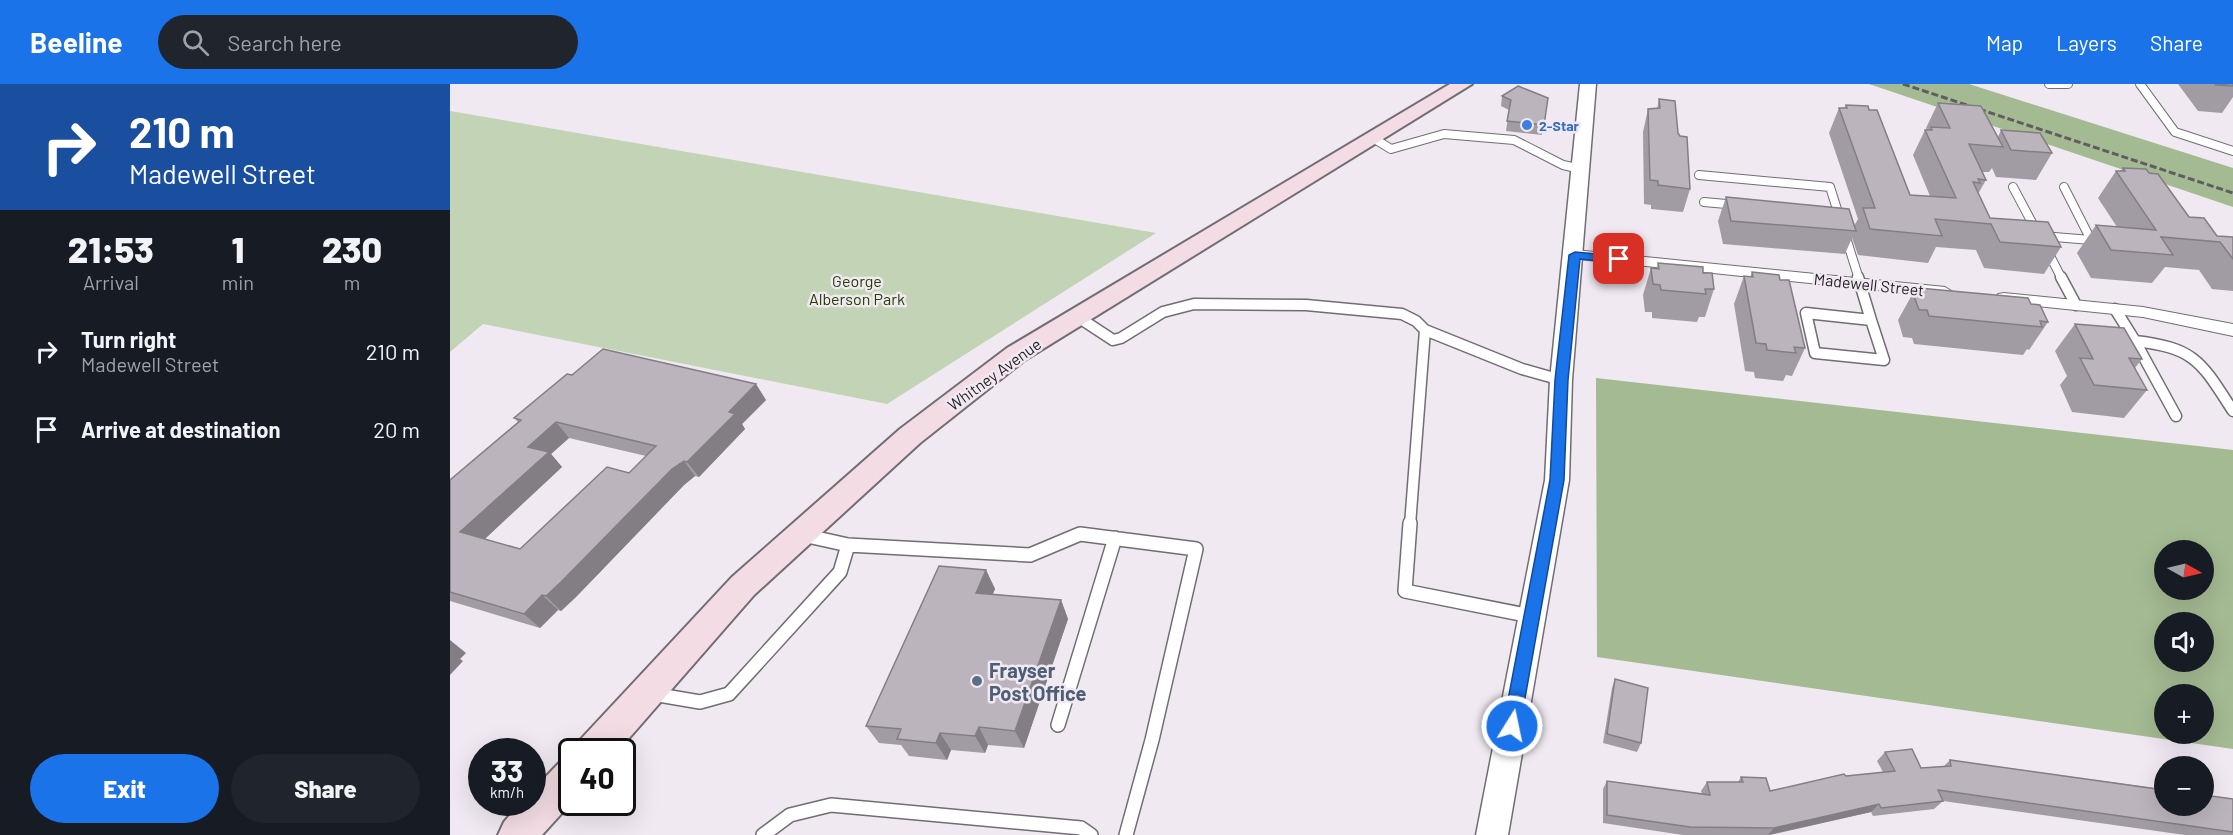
<!DOCTYPE html>
<html lang="en">
<head>
<meta charset="utf-8">
<style>
	body { margin:0; font-family:Barlow,sans-serif; background:#20242c; color:#f1f3f6; height:100vh; display:flex; flex-direction:column; font-size:22px; white-space:nowrap }
	* { box-sizing:border-box; margin:0 }
	p { font-size:20px; color:#9ea1a6 }
	.icon { flex:none; width:33px; height:33px; fill:none; stroke:currentColor; stroke-width:2; stroke-linecap:round; stroke-linejoin:round }
	.map { position:relative; flex:1; overflow:hidden }
	.drawer { display:flex; flex-direction:column; background:#171b24; width:450px }
	.drawer>* { flex:none }
	.hud { background:#1a4fa0; color:#fff; overflow:hidden }
	.needle { width:39px; rotate:98deg }
	.controls { position:absolute; left:1704px; top:456px; display:grid; gap:12px }
	.controls a { display:grid; place-items:center; width:60px; height:60px; border-radius:50%; background:#171b24; box-shadow:0 6px 24px #0002; font-size:30px }
	.speed { position:absolute; left:18px; top:654px; display:flex; gap:12px; font-size:30px; font-weight:700; text-align:center }
	.speed>* { display:grid; place-content:center; width:78px; height:78px; border-radius:50%; background:#171b24; box-shadow:0 6px 24px #0002; line-height:1 }
	.speed small { font-size:15px; font-weight:400 }
	.speed .limit { border:3px solid #111; border-radius:9px; background:#fff; color:#111 }
	.pin { position:absolute; display:grid; place-items:center; width:51px; height:51px; color:#fff; margin:-26px; border-radius:12px; box-shadow:0 3px 9px #0006 }
	.me { position:absolute; width:66px; margin:-33px; rotate:10deg; stroke-linejoin:round; filter:drop-shadow(0 0 4px #0008) }
	.turn { display:flex; align-items:center; gap:21px; height:126px; padding:0 30px; font-size:27px }
	.turn .icon { width:78px; height:78px; stroke-width:2.5 }
	.turn b { display:block; font-size:42px; line-height:51px }
	.eta { display:flex; justify-content:space-evenly; align-items:center; height:102px; text-align:center }
	.eta b { font-size:36px; font-weight:800; line-height:42px }
	.primary-button { display:flex; gap:12px; margin-top:auto; padding:12px 30px }
	.primary-button a { flex:1; height:69px; border-radius:36px; background:#1a73e8; color:#fff; font-size:24px; font-weight:800; line-height:69px; text-align:center }
	.primary-button a+a { background:#20242c; color:#f1f3f6 }
	ul { padding:0; list-style:none }
	li { display:flex; align-items:center; gap:18px; height:78px; padding:0 30px }
	li div { flex:1 }
	li b { display:block; font-size:22px }
	li em { font-style:normal }
	header { display:flex; align-items:center; gap:36px; box-sizing:border-box; height:84px; padding:0 30px; background:#1a73e8; color:#fff }
	header strong { font-size:28px }
	nav { display:flex; gap:33px; margin-inline-start:auto; font-size:21px }
	.search { width:420px; height:54px; background:#20242c; display:flex; align-items:center; gap:15px; box-sizing:border-box; padding:0 21px; border-radius:33px; color:#9ea1a6; font-size:22px }
	main { display:flex; flex:1; min-height:0 }
	.map>svg:first-child { display:block }
	.green { fill:#c3d3b6 }
	.forest { fill:#a4ba92; fill-rule:evenodd }
	.lines { fill:none; stroke-linecap:round; stroke-linejoin:round }
	.service-far2-casing { stroke:#726c74; stroke-width:10 }
	.service-far1-casing { stroke:#726c74; stroke-width:13 }
	.service-casing { stroke:#726c74; stroke-width:16 }
	.minor-casing { stroke:#726c74; stroke-width:2 }
	.tertiary-casing { stroke:#726c74; stroke-width:3 }
	.secondary-casing { stroke:#726c74; stroke-width:4 }
	.service-far2 { stroke:#fff; stroke-width:8 }
	.service-far1 { stroke:#fff; stroke-width:10 }
	.service { stroke:#fff; stroke-width:13 }
	.minor { fill:#fff; fill-rule:evenodd }
	.tertiary { fill:#fff; fill-rule:evenodd }
	.secondary { fill:#f3dce3; fill-rule:evenodd }
	.rail { stroke:#625d63; stroke-width:3; stroke-dasharray:7 3; stroke-linecap:butt }
	.wall { fill:#a19ba3; fill-rule:evenodd }
	.shaded-wall { fill:#837e84 }
	.building { fill:#bbb4bd; stroke:#837e84; stroke-width:1.5; fill-rule:evenodd }
	.route { fill:#1a73e8; stroke:#114b97; stroke-width:1.5 }
	.shop-dot { fill:#3f7fe0; stroke:#f0e9f2; stroke-width:2 }
	.service-dot { fill:#5c6f8a; stroke:#f0e9f2; stroke-width:2 }
	.labels { text-anchor:middle; dominant-baseline:central; stroke-width:5; stroke-linejoin:round; paint-order:stroke }
	.far-shop-label { font-size:14px; font-weight:bold; fill:#366cbe; stroke:#f0e9f2; text-anchor:start }
	.park-label { font-size:16px; fill:#264003; stroke:#f0e9f2 }
	.street-label { font-size:16px; fill:#272428; stroke:#f0e9f2 }
	.near-service-label { font-size:20px; font-weight:bold; fill:#4e5e75; stroke:#f0e9f2; text-anchor:start }
</style>
</head>
<body>
<header>
<strong>Beeline</strong>
<div class="search"><svg class="icon" aria-label="search" viewBox="0 0 24 24"><circle cx="10" cy="10" r="6"/><path d="M15 15l6 6"/></svg>Search here</div>
<nav><a>Map</a><a>Layers</a><a>Share</a></nav>
</header>
<main>
<section class="drawer">
<div class="hud">
<div class="turn"><svg class="icon" aria-label="right" viewBox="0 0 24 24"><path d="M7 20v-9h11M14 6l5 5-5 5"/></svg><div><b>210 m</b>Madewell Street</div></div>
</div>
<div class="eta">
<div><b>21:53</b><p>Arrival</p></div>
<div><b>1</b><p>min</p></div>
<div><b>230</b><p>m</p></div>
</div>
<ul>
<li><svg class="icon" aria-label="right" viewBox="0 0 24 24"><path d="M7 20v-9h11M14 6l5 5-5 5"/></svg><div><b>Turn right</b><p>Madewell Street</p></div><em>210 m</em></li>
<li><svg class="icon" aria-label="arrive" viewBox="0 0 24 24"><path d="M6 21V4h12l-3 4 3 4H6"/></svg><div><b>Arrive at destination</b></div><em>20 m</em></li>
</ul>
<div class="primary-button"><a>Exit</a><a>Share</a></div>
</section>
<div class="map">
<svg width="1783" height="751" viewBox="0 0 1783 751">
	<rect width="100%" height="100%" fill="#f0e9f2"/>
	<path class="green" d="M 0,27 L 706,149 L 437,320 L 33,240 L 0,268 Z"/>
	<path class="forest" d="M 1419,0 L 1519,0 L 1783,84 L 1783,123 Z
		M 1146,294 L 1783,366 L 1783,665 L 1147,573 ZM 1714,466 L 1754,466 L 1754,506 L 1714,506 ZM 1714,538 L 1754,538 L 1754,578 L 1714,578 ZM 1714,610 L 1754,610 L 1754,650 L 1714,650 Z"/>
	<g class="lines">
		<defs>
			<path id="service-far2" d="M 1599,0 L 1618,0
				M 1690,0 L 1725,48 L 1783,67
				M 923,54 L 941,65 L 994,50 L 1064,56 L 1113,81 L 1131,85
				M 1249,91 L 1380,103 L 1409,195
				M 1563,103 L 1588,150
				M 1254,118 L 1287,121
				M 1592,152 L 1641,156 L 1614,103
				M 1597,166 L 1612,195"/>
			<path id="service-far1" d="M 1408,193 L 1421,236
				M 1611,193 L 1626,221
				M 1665,225 L 1685,257 C 1746,264 1751,278 1783,327
				M 1356,229 L 1421,236 L 1434,276 L 1365,269 Z
				M 628,233 L 663,256 L 671,254 L 713,228 L 744,220 L 856,221 L 952,230 L 966,237 L 975,246
				M 1685,257 L 1726,332
				M 960,441 L 975,246 L 1072,285 L 1111,296"/>
			<path id="service" d="M 960,439 L 955,507 L 1081,532
				M 353,451 L 398,461 L 580,471 L 630,450 L 746,465 L 702,656 L 676,751
				M 203,610 L 250,618 L 279,610 L 390,488 L 398,461
				M 608,641 L 665,454
				M 313,751 L 340,731 L 381,721 L 631,744 L 641,751"/>
			<path id="minor" d="M 1125,166 L 1495,203 L 1503,208 L 1495,213 L 1119,174 L 1117,171 L 1119,168 Z
				M 1554,209 L 1693,223 L 1783,240 L 1783,252 L 1693,233 L 1548,218 L 1546,214 L 1548,210 Z"/>
			<path id="tertiary" d="M 1130,0 L 1146,0 L 1122,296 L 1119,396 L 1058,751 L 1026,751 L 1095,396 L 1100,296 Z"/>
			<path id="secondary" d="M 1000,0 L 1022,0 L 575,276 L 470,359 L 304,511 L 167,668 L 125,668 L 130,656 L 282,493 L 450,345 L 557,264 Z
				M 122,674 L 122,718 L 92,751 L 48,751 L 54,738 L 71,718 L 82,718 L 82,707 L 109,679 Z"/>
		</defs>
		<use href="#service-far2" class="service-far2-casing"/>
		<use href="#service-far1" class="service-far1-casing"/>
		<use href="#service" class="service-casing"/>
		<use href="#minor" class="minor-casing"/>
		<use href="#tertiary" class="tertiary-casing"/>
		<use href="#secondary" class="secondary-casing"/>
		<use href="#service-far2" class="service-far2"/>
		<use href="#service-far1" class="service-far1"/>
		<use href="#service" class="service"/>
		<use href="#minor" class="minor"/>
		<use href="#tertiary" class="tertiary"/>
		<use href="#secondary" class="secondary"/>
		<path class="rail" d="M 1453,0 L 1783,109"/>
	</g>
	<path class="wall" d="M 1728,0 L 1783,0 L 1783,13 L 1772,29 L 1748,27 Z
		M 1052,12 L 1098,14 L 1092,51 L 1056,47 L 1059,26 L 1051,22 Z
		M 1209,15 L 1228,49 L 1240,105 L 1233,128 L 1201,125 L 1201,121 L 1194,120 L 1193,48 L 1198,25 L 1207,25 Z
		M 1488,19 L 1548,53 L 1551,46 L 1602,69 L 1586,96 L 1546,93 L 1542,84 L 1539,88 L 1533,88 L 1536,96 L 1528,110 L 1540,134 L 1611,163 L 1594,190 L 1534,184 L 1526,166 L 1486,163 L 1478,179 L 1408,171 L 1402,154 L 1395,170 L 1273,160 L 1268,137 L 1276,113 L 1404,142 L 1408,135 L 1379,49 L 1389,24 L 1394,24 L 1396,21 L 1460,111 L 1480,112 L 1463,71 L 1475,46 L 1477,46 L 1476,44 Z
		M 1673,84 L 1739,133 L 1767,152 L 1783,153 L 1783,207 L 1762,205 L 1749,186 L 1715,183 L 1702,199 L 1641,194 L 1627,169 L 1646,141 L 1667,143 L 1648,114 L 1666,87 L 1670,87 Z
		M 1208,179 L 1253,189 L 1264,205 L 1255,233 L 1249,233 L 1247,238 L 1202,234 L 1202,228 L 1195,228 L 1193,211 L 1201,184 L 1207,184 Z
		M 1302,188 L 1330,196 L 1355,264 L 1342,292 L 1336,291 L 1333,297 L 1305,294 L 1304,288 L 1295,287 L 1284,220 L 1294,192 L 1300,193 Z
		M 1469,204 L 1581,220 L 1598,238 L 1579,266 L 1577,265 L 1573,271 L 1464,260 L 1462,254 L 1453,253 L 1448,236 L 1463,209 L 1467,209 Z
		M 1625,240 L 1692,275 L 1685,284 L 1697,306 L 1674,334 L 1622,328 L 1610,301 L 1617,292 L 1605,267 Z
		M 122,291 L 316,316 L 292,340 L 295,345 L 249,393 L 245,392 L 234,401 L 126,513 L 111,527 L 108,526 L 90,544 L 0,517 L 0,396 L 68,338 L 64,334 ZM 119,354 L 196,372 L 179,389 L 70,465 L 35,455 L 112,383 L 101,370 Z
		M 536,486 L 545,505 L 542,510 L 611,516 L 618,535 L 574,664 L 538,661 L 535,669 L 501,666 L 497,676 L 459,672 L 451,661 L 429,659 L 416,642 Z
		M 1165,595 L 1191,659 L 1187,668 L 1153,659 L 1162,604 Z
		M 1435,668 L 1471,684 L 1493,683 L 1500,676 L 1783,715 L 1783,751 L 1735,751 L 1493,717 L 1484,725 L 1423,732 L 1421,728 L 1320,751 L 1233,751 L 1153,739 L 1153,705 L 1157,697 L 1252,710 L 1251,707 L 1257,698 L 1288,698 L 1291,693 L 1320,707 L 1396,692 L 1433,688 L 1427,677 Z"/>
	<path class="shaded-wall" d="M 306,300 L 316,316 L 292,340 L 295,345 L 249,393 L 237,378 L 279,328 Z
		M 106,338 L 119,354 L 101,370 L 112,383 L 26,463 L 10,448 L 78,363 Z
		M 234,377 L 245,392 L 234,401 L 126,513 L 111,527 L 96,512 L 222,385 Z
		M 536,486 L 545,505 L 536,528 L 526,509 Z
		M 92,511 L 108,526 L 90,544 L 74,530 Z
		M 611,516 L 618,535 L 574,664 L 565,647 Z
		M 0,556 L 16,569 L 10,575 L 13,577 L 0,591 Z
		M 529,643 L 538,661 L 535,669 L 525,652 Z
		M 490,649 L 501,666 L 497,676 L 486,659 Z
		M 1429,720 L 1421,728 L 1318,751 L 1324,744 Z"/>
	<path class="building" d="M 1765,0 L 1783,0 L 1783,2 L 1766,1 Z
		M 1068,2 L 1098,14 L 1094,41 L 1057,37 L 1061,16 L 1052,12 Z
		M 1209,15 L 1225,17 L 1228,49 L 1230,52 L 1237,53 L 1240,105 L 1208,101 L 1208,97 L 1200,96 L 1198,25 L 1210,24 Z
		M 1488,19 L 1531,22 L 1553,63 L 1519,60 L 1536,96 L 1528,95 L 1530,99 L 1523,98 L 1540,134 L 1598,138 L 1611,163 L 1550,158 L 1541,140 L 1485,135 L 1492,152 L 1420,145 L 1413,124 L 1425,124 L 1389,24 L 1397,24 L 1396,21 L 1418,22 L 1419,26 L 1427,26 L 1460,111 L 1506,114 L 1475,46 L 1482,46 L 1481,43 L 1500,44 Z
		M 1551,46 L 1590,49 L 1602,69 L 1561,66 Z
		M 1673,84 L 1696,85 L 1699,89 L 1708,90 L 1739,133 L 1754,134 L 1767,152 L 1783,153 L 1783,175 L 1770,158 L 1711,153 L 1723,171 L 1661,166 L 1646,141 L 1706,146 L 1666,87 L 1675,87 Z
		M 1276,113 L 1399,125 L 1406,147 L 1281,137 Z
		M 1208,179 L 1253,183 L 1253,189 L 1262,189 L 1264,205 L 1255,205 L 1256,210 L 1211,206 L 1210,201 L 1203,200 L 1201,184 L 1209,185 Z
		M 1302,188 L 1329,191 L 1330,196 L 1339,196 L 1355,264 L 1344,263 L 1346,269 L 1317,266 L 1316,260 L 1306,259 L 1294,192 L 1303,193 Z
		M 1469,204 L 1578,214 L 1581,220 L 1590,221 L 1598,238 L 1590,237 L 1592,243 L 1479,232 L 1477,226 L 1469,226 L 1463,209 L 1471,209 Z
		M 1625,240 L 1674,244 L 1692,275 L 1679,274 L 1697,306 L 1644,301 L 1630,274 L 1643,275 Z
		M 153,265 L 306,300 L 279,328 L 285,330 L 237,378 L 234,377 L 222,385 L 111,498 L 96,512 L 92,511 L 74,530 L 0,508 L 0,396 L 71,336 L 64,334 L 117,290 L 122,291 ZM 106,338 L 206,362 L 179,389 L 157,383 L 70,465 L 10,448 L 99,368 L 78,363 Z
		M 489,482 L 536,486 L 526,509 L 611,516 L 565,647 L 529,643 L 525,652 L 490,649 L 486,659 L 447,655 L 451,645 L 416,642 Z
		M 1165,595 L 1198,604 L 1191,659 L 1157,650 Z
		M 1462,665 L 1471,684 L 1501,682 L 1500,676 L 1714,706 L 1714,722 L 1754,722 L 1754,711 L 1783,715 L 1783,748 L 1488,706 L 1493,717 L 1431,724 L 1429,720 L 1324,744 L 1240,743 L 1157,731 L 1157,697 L 1260,711 L 1257,698 L 1293,698 L 1291,693 L 1316,694 L 1320,707 L 1394,690 L 1396,692 L 1445,687 L 1435,668 Z"/>
	<path class="route" d="M 1125,168 L 1169,172 L 1174,175 L 1169,179 L 1130,175 L 1118,296 L 1114,396 L 1070,642 L 1068,647 L 1062,649 L 1056,647 L 1053,642 L 1100,396 L 1105,296 L 1119,171 Z"/>
	<circle class="shop-dot" cx="1077" cy="41" r="6"/>
	<circle class="service-dot" cx="527" cy="597" r="6"/>
	<g class="labels">
		<g class="far-shop-label">
			<text x="1089" y="41">2-Star</text>
		</g>
		<g class="park-label">
			<text x="407" y="196">George<tspan x="407" dy="18">Alberson Park</tspan></text>
		</g>
		<g class="street-label">
			<text transform="translate(1419 200) rotate(6)">Madewell Street</text>
			<text transform="translate(544 290) rotate(-36)">Whitney Avenue</text>
		</g>
		<g class="near-service-label">
			<text x="539" y="586">Frayser<tspan x="539" dy="23">Post Office</tspan></text>
		</g>
	</g>
</svg>
<div class="controls">
<a><svg class="needle" viewBox="-14 -14 28 28"><path d="M0-13l5 13h-10z" fill="#e53935"/><path d="M0 13l5-13h-10z" fill="#9ea1a6"/></svg></a>
<a><svg class="icon" aria-label="sound" viewBox="0 0 24 24"><path d="M4 9h4l5-4v14l-5-4H4zM17 9q2 3 0 6"/></svg></a>
<a>+</a>
<a>−</a>
</div>
<div class="speed"><div>33<small>km/h</small></div><div class="limit">40</div></div>
<div class="pin" style="left:1169px;top:175px;background:#d93025"><svg class="icon" aria-label="arrive" viewBox="0 0 24 24"><path d="M6 21V4h12l-3 4 3 4H6"/></svg></div>
<svg class="me" style="left:1062px;top:642px" viewBox="-20 -20 40 40"><circle r="17" fill="#1a73e8" stroke="#fff" stroke-width="3"/><path d="M0-11L8 9 0 5-8 9z" fill="#fff"/></svg>
</div>
</main>
</body>
</html>
